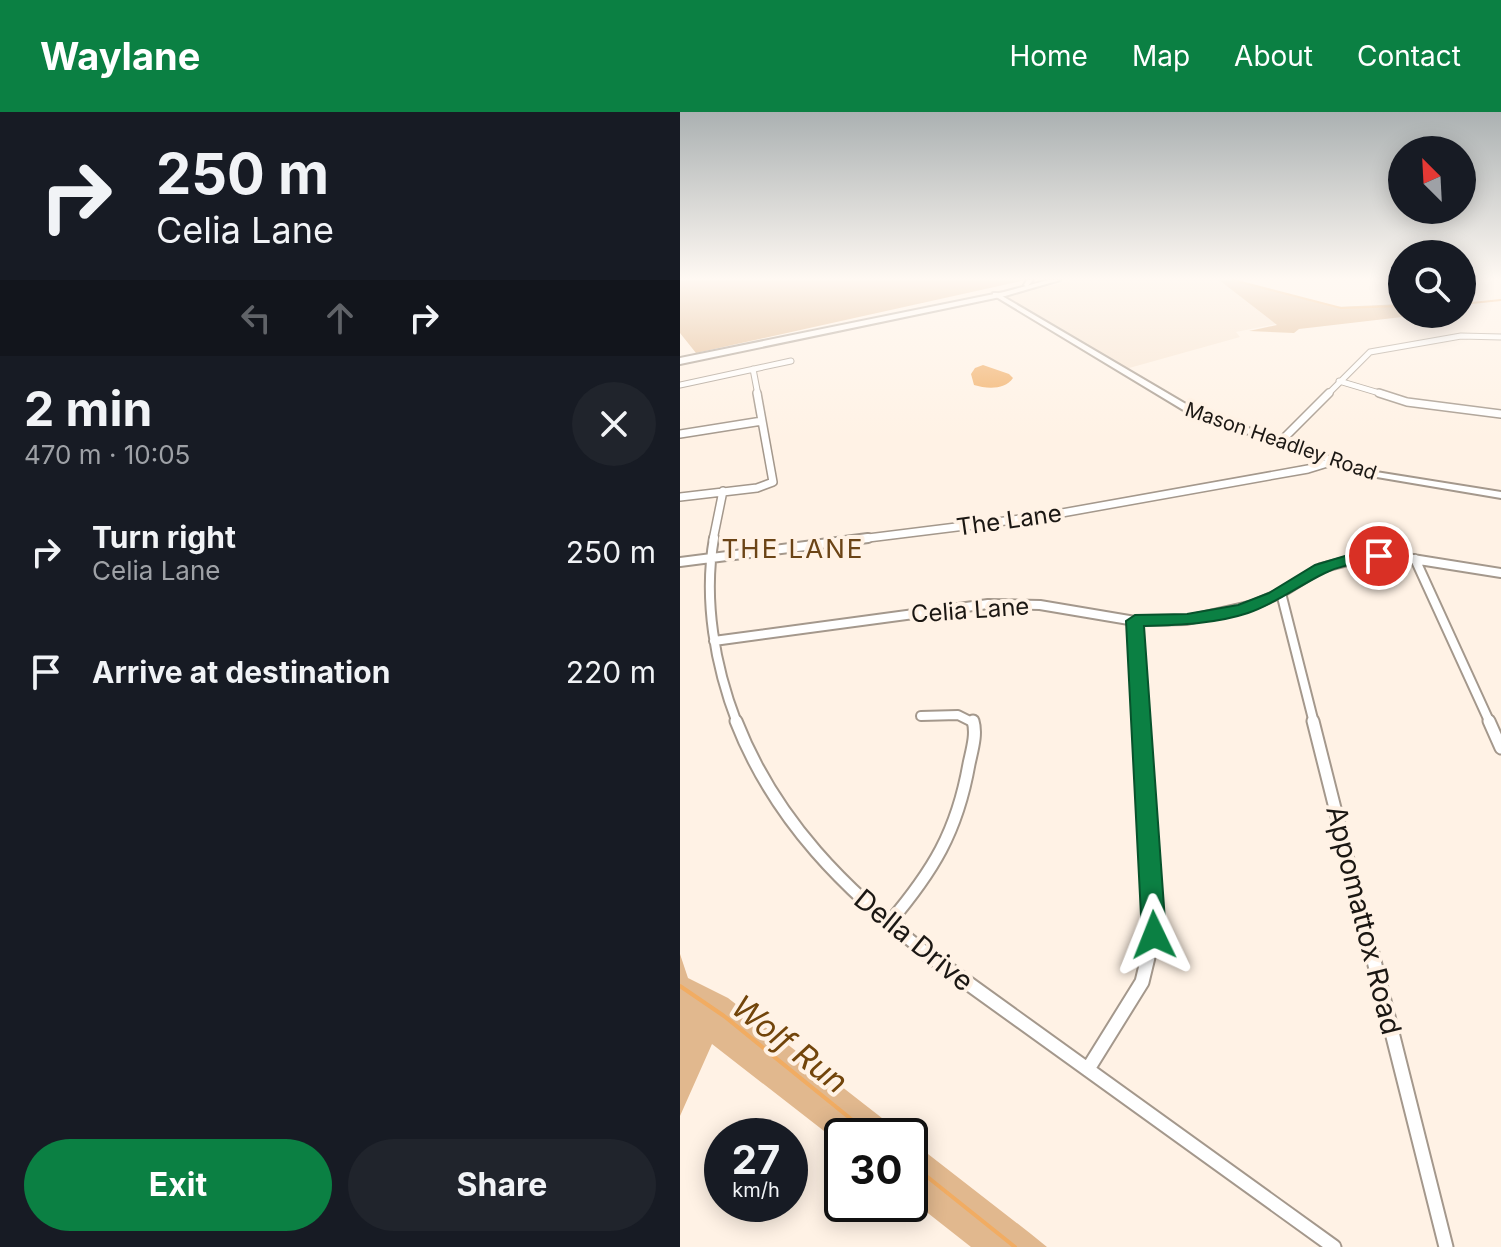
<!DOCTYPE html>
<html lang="en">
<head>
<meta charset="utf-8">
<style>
	body { margin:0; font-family:Inter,sans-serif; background:#20242c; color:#f1f3f6; height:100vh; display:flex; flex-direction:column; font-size:30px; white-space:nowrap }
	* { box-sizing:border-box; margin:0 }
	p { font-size:26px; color:#9ea1a6 }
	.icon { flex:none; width:44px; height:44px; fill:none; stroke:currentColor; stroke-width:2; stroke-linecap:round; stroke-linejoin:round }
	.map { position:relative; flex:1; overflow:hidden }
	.side { display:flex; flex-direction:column; background:#171b24; width:680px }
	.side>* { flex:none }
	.top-card { background:#171b24; color:#f1f3f6; overflow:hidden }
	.needle { width:52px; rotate:336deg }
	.buttons { position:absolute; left:708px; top:24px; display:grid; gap:16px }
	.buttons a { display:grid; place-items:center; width:88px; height:88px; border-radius:50%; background:#171b24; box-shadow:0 4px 20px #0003; font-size:40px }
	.speed { position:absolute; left:24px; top:1006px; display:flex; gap:16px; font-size:40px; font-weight:700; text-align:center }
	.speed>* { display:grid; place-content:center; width:104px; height:104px; border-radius:50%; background:#171b24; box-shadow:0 4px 20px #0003; line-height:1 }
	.speed small { font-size:20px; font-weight:400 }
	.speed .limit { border:4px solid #111; border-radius:12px; background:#fff; color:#111 }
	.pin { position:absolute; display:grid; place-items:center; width:68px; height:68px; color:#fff; margin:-34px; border:4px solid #fff; border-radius:50%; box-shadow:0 2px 8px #0007 }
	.me { position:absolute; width:88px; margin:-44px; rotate:358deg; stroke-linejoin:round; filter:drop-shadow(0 0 6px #0008) }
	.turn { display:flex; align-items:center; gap:28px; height:168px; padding:0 24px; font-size:36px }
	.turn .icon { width:104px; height:104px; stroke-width:2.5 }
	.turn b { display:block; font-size:56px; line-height:68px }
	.lanes { display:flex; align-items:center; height:76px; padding:0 24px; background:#0003; justify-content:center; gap:40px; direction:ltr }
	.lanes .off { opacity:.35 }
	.round { display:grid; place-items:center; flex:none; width:84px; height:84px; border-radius:42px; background:#20242c }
	.head { display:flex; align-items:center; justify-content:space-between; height:136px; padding:0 24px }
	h1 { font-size:48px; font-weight:700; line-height:60px }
	.button { display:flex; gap:16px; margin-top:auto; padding:16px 24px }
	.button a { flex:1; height:92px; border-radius:48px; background:#0b8043; color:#fff; font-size:32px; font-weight:700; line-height:92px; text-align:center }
	.button a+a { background:#20242c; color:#f1f3f6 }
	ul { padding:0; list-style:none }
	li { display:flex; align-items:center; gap:24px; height:120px; padding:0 24px }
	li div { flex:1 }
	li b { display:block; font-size:30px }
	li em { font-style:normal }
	header { display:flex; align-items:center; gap:48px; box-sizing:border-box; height:112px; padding:0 40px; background:#0b8043; color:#fff }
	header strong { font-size:38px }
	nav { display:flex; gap:44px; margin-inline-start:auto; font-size:28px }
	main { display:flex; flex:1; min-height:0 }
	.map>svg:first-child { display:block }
	.built { fill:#f8e5d2 }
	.green { fill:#e1b88e }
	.water { fill:#f1ac62 }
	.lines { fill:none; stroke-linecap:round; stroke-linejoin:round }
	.stream-far1 { stroke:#f1ac62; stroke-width:2 }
	.stream { stroke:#f1ac62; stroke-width:4 }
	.street-far4-casing { stroke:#a4988c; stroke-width:7 }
	.street-far3-casing { stroke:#a4988c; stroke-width:10 }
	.street-far2-casing { stroke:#a4988c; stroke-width:12 }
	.street-far1-casing { stroke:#a4988c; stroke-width:15 }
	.street-casing { stroke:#a4988c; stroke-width:17 }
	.secondary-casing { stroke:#a4988c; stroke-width:4 }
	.primary-casing { stroke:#a4988c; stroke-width:4 }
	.street-far4 { stroke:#fff; stroke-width:5 }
	.street-far3 { stroke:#fff; stroke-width:7 }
	.street-far2 { stroke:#fff; stroke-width:8 }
	.street-far1 { stroke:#fff; stroke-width:11 }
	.street { stroke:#fff; stroke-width:13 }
	.secondary { fill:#fff; fill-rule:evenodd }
	.primary { fill:#fff; fill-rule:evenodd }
	.route { fill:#0b8043; stroke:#07532c; stroke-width:2 }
	.labels { text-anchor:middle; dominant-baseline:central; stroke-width:8; stroke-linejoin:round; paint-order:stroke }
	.far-street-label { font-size:20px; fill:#1b1713; stroke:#fff2e5 }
	.street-label { font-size:24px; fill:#1b1713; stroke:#fff2e5 }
	.neighbourhood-label { font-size:26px; letter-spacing:2px; fill:#6b4416; stroke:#fff2e5 }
	.near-street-label { font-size:28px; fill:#1b1713; stroke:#fff2e5 }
	.near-water-label { font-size:32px; font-style:italic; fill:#72450b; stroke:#fff2e5 }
</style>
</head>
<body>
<header>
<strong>Waylane</strong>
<nav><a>Home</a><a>Map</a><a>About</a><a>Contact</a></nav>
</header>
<main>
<section class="side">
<div class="top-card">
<div class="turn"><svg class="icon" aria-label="right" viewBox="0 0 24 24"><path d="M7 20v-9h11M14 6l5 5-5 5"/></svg><div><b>250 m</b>Celia Lane</div></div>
<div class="lanes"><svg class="icon off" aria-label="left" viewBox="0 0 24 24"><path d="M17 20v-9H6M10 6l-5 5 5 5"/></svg><svg class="icon off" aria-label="ahead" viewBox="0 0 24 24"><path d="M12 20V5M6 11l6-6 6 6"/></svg><svg class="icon" aria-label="right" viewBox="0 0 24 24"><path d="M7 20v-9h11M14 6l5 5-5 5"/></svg></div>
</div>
<div class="head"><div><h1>2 min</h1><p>470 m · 10:05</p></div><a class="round"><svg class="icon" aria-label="close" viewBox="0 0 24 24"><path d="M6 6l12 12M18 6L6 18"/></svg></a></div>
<ul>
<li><svg class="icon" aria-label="right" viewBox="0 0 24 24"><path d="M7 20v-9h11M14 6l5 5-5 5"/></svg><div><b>Turn right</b><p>Celia Lane</p></div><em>250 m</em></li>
<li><svg class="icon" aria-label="arrive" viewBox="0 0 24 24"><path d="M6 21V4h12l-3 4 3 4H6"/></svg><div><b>Arrive at destination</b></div><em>220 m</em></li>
</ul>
<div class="button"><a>Exit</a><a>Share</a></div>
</section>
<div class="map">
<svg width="821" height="1135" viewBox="0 0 821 1135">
	<rect width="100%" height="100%" fill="#fff2e5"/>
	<path class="built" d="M 393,168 L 539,168 L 596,212 L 556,220 L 560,225 L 442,258 L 327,185 Z"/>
	<path class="green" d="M 0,168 L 346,168 L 16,241 L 0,221 Z
		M 539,168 L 556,168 L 656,195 L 722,192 L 722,202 L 748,202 L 619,217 L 614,221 L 569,219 L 597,213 Z
		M 0,842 L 8,866 L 48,886 L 225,1024 L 162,1024 L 162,1033 L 32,932 L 0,1004 Z
		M 230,1028 L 351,1122 L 367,1135 L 291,1135 L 230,1087 Z"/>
	<path class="water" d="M 303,253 L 329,262 L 333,266 C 325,278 307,277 294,273 L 291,262 L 295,256 Z"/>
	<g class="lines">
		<path class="stream-far1" d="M 553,168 L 661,196 L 722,194
			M 782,192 L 821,188"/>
		<path class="stream" d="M 0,874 L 44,904 L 192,1024
			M 230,1051 L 335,1135"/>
		<defs>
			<path id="street-far4" d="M 73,257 L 78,283
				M 659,269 L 706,283
				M 0,273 L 111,249
				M 647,283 L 690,240 L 781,224 L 821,225"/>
			<path id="street-far3" d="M 699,281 L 727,290 L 821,302
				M 0,322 L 82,309
				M 600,330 L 649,281
				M 0,385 L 77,376 L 93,370 L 77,281
				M 33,428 L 43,379
				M 172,428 L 365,404 L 628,357 L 654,349"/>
			<path id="street-far2" d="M 34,426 C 23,488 35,554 57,611
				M 735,447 L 810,611
				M 0,450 L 188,426
				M 601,481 L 634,611
				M 455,509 L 461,611
				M 34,529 L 308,492 L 360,493 L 455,509 L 507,508 L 573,493 L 601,481 L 641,456 L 687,444 L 714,444 L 821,461
				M 241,604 L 278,603 L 294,611"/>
			<path id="street-far1" d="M 56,609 C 95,709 166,779 249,843
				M 461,609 L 474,823 L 469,843
				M 633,609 L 692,843
				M 809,609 L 821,636
				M 209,811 C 253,759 277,720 289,652 C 292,638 297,622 293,609"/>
			<path id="street" d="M 246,841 L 654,1135
				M 692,841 L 766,1135
				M 408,957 L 462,870 L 469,841"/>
			<path id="secondary" d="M 347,168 L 353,168 L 347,175 L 344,173 Z
				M 313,181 L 317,181 L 516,298 L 696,360 L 821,380 L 821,386 L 691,364 L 510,302 L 313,183 Z"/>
			<path id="primary" d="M 368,168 L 380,168 L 325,184 L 0,252 L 0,246 L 324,180 Z"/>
		</defs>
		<use href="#street-far4" class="street-far4-casing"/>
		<use href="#street-far3" class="street-far3-casing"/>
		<use href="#street-far2" class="street-far2-casing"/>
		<use href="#street-far1" class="street-far1-casing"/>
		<use href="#street" class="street-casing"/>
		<use href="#secondary" class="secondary-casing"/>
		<use href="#primary" class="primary-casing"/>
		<use href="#street-far4" class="street-far4"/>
		<use href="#street-far3" class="street-far3"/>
		<use href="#street-far2" class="street-far2"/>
		<use href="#street-far1" class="street-far1"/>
		<use href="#street" class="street"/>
		<use href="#secondary" class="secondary"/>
		<use href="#primary" class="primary"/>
	</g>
	<linearGradient id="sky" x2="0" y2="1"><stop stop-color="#abb1b2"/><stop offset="0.51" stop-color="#fff9f3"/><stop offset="1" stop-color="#fff9f3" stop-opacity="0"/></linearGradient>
	<rect width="821" height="327" fill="url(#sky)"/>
	<path class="route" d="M 699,439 L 705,441 L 705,447 C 684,452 664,451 645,461 C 618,474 597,491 568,501 C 535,512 498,513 464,514 L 486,823 L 482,831 L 474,834 L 466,831 L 462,823 L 446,509 L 455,503 L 507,502 L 558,493 L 589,481 L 635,453 L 675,441 Z"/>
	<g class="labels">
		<g class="far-street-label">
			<text transform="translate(601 329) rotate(19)">Mason Headley Road</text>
		</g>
		<g class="street-label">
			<text transform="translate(329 408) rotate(-8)">The Lane</text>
			<text transform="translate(290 498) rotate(-4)">Celia Lane</text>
		</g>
		<g class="neighbourhood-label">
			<text x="113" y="436">THE LANE</text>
		</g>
		<g class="near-street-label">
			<text transform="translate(684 808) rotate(76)">Appomattox Road</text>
			<text transform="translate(234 828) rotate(39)">Della Drive</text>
		</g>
		<g class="near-water-label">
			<text transform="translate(110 932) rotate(38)">Wolf Run</text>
		</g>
	</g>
</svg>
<div class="buttons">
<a><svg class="needle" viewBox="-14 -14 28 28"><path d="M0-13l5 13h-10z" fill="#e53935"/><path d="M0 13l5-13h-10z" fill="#9ea1a6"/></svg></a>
<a><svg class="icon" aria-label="search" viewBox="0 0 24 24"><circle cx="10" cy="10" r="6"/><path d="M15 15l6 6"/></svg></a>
</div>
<div class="speed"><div>27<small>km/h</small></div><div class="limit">30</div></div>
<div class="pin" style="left:699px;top:444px;background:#d93025"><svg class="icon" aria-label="arrive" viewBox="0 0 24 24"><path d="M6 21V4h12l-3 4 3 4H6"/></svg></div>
<svg class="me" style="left:474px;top:823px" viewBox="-20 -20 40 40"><path d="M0-17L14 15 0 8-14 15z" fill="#0b8043" stroke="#fff" stroke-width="4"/></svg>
</div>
</main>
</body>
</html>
